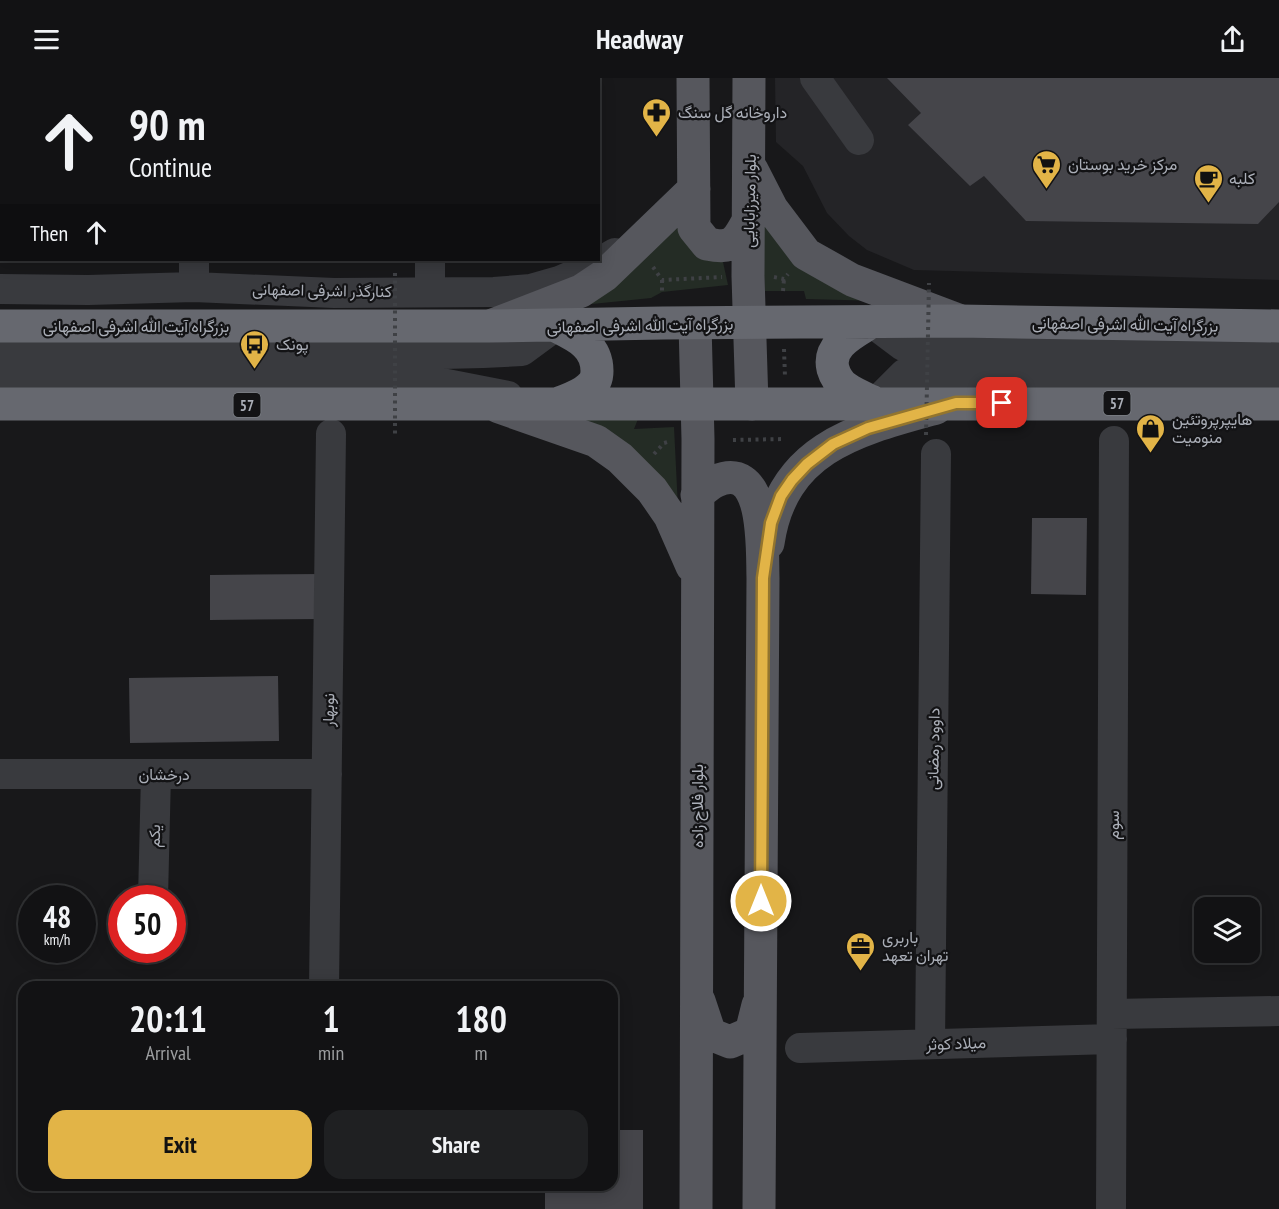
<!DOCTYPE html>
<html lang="en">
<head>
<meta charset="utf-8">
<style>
	body { margin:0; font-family:"PT Sans Narrow",Vazirmatn,sans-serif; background:#1f2022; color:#f1f3f6; height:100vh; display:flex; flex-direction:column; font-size:22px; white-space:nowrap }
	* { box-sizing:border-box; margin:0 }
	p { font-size:20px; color:#9c9ea0 }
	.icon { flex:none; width:33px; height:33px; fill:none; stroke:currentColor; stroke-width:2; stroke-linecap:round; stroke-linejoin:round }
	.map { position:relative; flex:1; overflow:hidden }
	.sheet { position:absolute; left:18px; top:903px; width:600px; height:210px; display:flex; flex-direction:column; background:#121214; border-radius:18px; box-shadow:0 3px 15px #0003,0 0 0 2px #313234 }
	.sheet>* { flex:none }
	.guide { position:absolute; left:0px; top:0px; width:600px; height:183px; box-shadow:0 3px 15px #0003,0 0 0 2px #313234; background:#121214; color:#f1f3f6; overflow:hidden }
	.controls { position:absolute; left:1194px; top:819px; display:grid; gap:12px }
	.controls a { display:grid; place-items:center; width:66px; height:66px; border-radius:12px; background:#121214; box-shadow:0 3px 15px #0003,0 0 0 2px #313234; font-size:30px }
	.speed { position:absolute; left:18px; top:807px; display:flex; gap:12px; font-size:30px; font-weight:700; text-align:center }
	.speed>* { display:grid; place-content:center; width:78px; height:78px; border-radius:50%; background:#121214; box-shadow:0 3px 15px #0003,0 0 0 2px #313234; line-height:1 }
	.speed small { font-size:15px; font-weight:400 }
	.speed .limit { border:9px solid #d22; background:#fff; color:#111 }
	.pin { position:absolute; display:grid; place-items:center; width:51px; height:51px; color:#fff; margin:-26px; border-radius:12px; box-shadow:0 3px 9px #0006 }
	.me { position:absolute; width:66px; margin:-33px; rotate:0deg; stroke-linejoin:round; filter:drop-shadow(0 0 4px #0008) }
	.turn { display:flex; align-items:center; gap:21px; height:126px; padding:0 30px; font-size:27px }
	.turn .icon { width:78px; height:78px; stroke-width:2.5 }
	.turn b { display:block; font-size:42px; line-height:51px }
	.then { display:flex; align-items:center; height:57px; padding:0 30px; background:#0003; gap:12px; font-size:22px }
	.eta { display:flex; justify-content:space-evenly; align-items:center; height:102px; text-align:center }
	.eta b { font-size:36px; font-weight:700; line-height:42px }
	.action { display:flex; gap:12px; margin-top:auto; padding:12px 30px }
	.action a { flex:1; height:69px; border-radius:18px; background:#e2b447; color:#111; font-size:24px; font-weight:700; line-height:69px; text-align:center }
	.action a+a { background:#1f2022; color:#f1f3f6 }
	header { display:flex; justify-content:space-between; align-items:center; height:78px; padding:0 30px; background:#121214; font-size:27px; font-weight:700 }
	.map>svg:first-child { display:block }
	.built { fill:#242427 }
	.green { fill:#242c25 }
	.building { fill:#45454a }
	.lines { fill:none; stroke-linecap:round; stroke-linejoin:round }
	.path { stroke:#3f4145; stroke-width:4; stroke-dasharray:3 4.5; stroke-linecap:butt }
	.minor { stroke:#393a3e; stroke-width:30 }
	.major { stroke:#56575d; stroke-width:33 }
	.highway { stroke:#66686f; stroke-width:33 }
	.path-bridge { stroke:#3f4145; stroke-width:4; stroke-dasharray:3 4.5; stroke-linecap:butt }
	.route-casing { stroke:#93752e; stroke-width:15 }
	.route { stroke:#e2b447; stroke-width:10 }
	.labels { text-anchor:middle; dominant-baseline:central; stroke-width:4.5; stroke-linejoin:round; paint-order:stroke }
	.shield { fill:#131315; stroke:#7d8087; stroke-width:1.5 }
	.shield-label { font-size:15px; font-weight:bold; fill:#abafb8 }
	.poi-label { font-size:16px; fill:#abafb8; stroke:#131315; text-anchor:start }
	.street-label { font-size:16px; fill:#abafb8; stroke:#131315 }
</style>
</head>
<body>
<header><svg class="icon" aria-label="menu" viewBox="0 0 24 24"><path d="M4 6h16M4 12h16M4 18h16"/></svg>Headway<svg class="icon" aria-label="share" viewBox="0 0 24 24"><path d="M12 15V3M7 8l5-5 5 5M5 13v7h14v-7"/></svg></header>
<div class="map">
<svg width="1279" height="1131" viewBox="0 0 1279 1131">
	<rect width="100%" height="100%" fill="#18181a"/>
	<path class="built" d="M 775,0 L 1279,0 L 1279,202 L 914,192 L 867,172 L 849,158 L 827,135 L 803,88 L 776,64 Z"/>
	<path class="green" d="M 760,133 L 881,223 L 806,221 L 804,213 L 765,213 Z
		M 676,136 L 703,180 L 723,184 L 728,207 L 662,214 L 651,220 L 553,230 Z
		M 638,341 L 634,351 L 674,349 L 678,430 L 556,342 Z"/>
	<path class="building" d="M 887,0 L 1279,0 L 1279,124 L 1258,146 L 1026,143 L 984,98 L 970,108 L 908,47 L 921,35 Z
		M 1032,440 L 1087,440 L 1086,517 L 1031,516 Z
		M 323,496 L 323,541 L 210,542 L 210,497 Z
		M 278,598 L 279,663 L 130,665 L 129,600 Z
		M 612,1052 L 643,1052 L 643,1131 L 545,1131 L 545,1107 L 612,1107 Z"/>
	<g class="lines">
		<path class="path" d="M 653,189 L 662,202 L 722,199
			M 774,199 L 784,201 L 788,196
			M 662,202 L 662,214
			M 783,213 L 784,201
			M 784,271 L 785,299
			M 733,362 L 785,361
			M 654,376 L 664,365 L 671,363"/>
		<path class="minor" d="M 428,0 L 428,2
			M 815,0 L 859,62
			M 194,2 L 194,0
			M 430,182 L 430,213
			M 194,209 L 194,182
			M 0,211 L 88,212 L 194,209 L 334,215 L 494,214 L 531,211 L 559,203 L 587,191 L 615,175
			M 871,244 L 903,268 L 1126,276 L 1279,276
			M 0,271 L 257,273 L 402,277 L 483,275 L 522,273 L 556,248
			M 0,298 L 411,299 L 508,318
			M 875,325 L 904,296 L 1279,301
			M 0,696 L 327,696
			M 153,820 L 156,696
			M 324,909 L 331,356
			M 1112,936 L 1279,933
			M 930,966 L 936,376
			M 800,970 L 1112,961
			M 1111,1131 L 1114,363"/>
		<path class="major" d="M 693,0 L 694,150 L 707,166 C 733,171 736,165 748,143
			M 749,0 L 748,198 L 752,326
			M 752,92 L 772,131 L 806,176 L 852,202 L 958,242
			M 695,246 L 698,361 L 696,1131
			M 493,247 L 581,213 L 605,197 L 694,111
			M 499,329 L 596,363 L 620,380 L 652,412 L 670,438 L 692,488
			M 697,417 C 703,412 709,406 716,403 C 767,381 762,471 763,500 L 759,1131
			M 768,465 C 782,370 856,352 936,330
			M 699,923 L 710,956 L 730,964 L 751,955 L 758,927"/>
		<path class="highway" d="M 871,244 C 854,255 827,267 833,291 C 835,298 840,306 846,310 C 854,316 865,320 875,325
			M 0,248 L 489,248 L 663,245 L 959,243 L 1279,248
			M 556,248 C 576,258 597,267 597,293 C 597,299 595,305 590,309 C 581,318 569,321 557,326
			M 0,326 C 426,328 853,324 1279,326"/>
		<path class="path-bridge" d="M 395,195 L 395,356
			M 926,357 L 929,205"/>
	</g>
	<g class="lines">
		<defs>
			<path id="route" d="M 761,823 L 763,500 L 771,445 L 781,418 L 792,402 L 807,386 L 833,366 L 868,350 L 956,325 L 1002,325"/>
		</defs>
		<use href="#route" class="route-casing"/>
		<use href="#route" class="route"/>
	</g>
	<defs>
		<symbol id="pharmacy-pin" viewBox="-11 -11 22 30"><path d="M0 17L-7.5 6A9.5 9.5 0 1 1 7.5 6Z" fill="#e2b447" stroke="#131315"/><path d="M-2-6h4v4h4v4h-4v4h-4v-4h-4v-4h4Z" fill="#111"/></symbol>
		<symbol id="supermarket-pin" viewBox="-11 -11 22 30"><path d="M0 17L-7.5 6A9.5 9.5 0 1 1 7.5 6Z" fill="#e2b447" stroke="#131315"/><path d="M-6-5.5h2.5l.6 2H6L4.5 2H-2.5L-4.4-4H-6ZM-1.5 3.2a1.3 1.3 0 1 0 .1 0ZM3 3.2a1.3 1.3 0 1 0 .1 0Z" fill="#111"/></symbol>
		<symbol id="cafe-pin" viewBox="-11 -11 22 30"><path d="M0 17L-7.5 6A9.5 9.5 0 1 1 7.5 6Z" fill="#e2b447" stroke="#131315"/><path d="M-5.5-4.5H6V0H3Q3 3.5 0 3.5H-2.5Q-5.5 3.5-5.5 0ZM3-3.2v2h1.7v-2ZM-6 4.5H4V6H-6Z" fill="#111"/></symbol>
		<symbol id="bus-pin" viewBox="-11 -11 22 30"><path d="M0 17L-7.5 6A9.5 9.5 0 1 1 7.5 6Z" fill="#e2b447" stroke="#131315"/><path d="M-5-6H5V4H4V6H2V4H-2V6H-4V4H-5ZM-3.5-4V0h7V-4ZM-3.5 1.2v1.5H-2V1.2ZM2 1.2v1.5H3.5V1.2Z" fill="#111"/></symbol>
		<symbol id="shop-pin" viewBox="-11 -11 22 30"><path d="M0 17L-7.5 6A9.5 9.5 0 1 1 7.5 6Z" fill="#e2b447" stroke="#131315"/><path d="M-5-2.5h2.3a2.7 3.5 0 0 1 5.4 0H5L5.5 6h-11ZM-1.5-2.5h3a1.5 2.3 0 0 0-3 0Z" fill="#111"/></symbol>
		<symbol id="office-pin" viewBox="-11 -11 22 30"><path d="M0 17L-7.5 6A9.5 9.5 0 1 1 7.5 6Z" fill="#e2b447" stroke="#131315"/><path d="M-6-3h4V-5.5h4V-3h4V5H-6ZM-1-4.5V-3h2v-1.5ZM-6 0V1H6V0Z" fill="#111"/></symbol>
	</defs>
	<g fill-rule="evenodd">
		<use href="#pharmacy-pin" x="640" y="18" width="33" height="45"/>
		<use href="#supermarket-pin" x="1030" y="70" width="33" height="45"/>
		<use href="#cafe-pin" x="1192" y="84" width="33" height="45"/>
		<use href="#bus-pin" x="238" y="250" width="33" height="45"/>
		<use href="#shop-pin" x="1134" y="334" width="33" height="45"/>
		<use href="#office-pin" x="844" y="852" width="33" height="45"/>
	</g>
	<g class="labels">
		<g class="shield">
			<rect x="1103.5" y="313" width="27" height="24" rx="4.5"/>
			<rect x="233.5" y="315" width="27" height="24" rx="4.5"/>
		</g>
		<g class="shield-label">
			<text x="1117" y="325">57</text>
			<text x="247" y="327">57</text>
		</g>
		<g class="poi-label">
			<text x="678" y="34">داروخانه گل سنگ</text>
			<text x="1068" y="86">مرکز خرید بوستان</text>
			<text x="1229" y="100">کلبه</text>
			<text x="276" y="266">پونک</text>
			<text x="1172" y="341">هایپرپروتئین<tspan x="1172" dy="18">منومیت</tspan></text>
			<text x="882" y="859">باربری<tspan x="882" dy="18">تهران تعهد</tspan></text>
		</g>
		<g class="street-label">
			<text transform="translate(749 123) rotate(-89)">بلوار میرزابابایی</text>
			<text transform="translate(322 212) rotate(1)">کنارگذر اشرفی اصفهانی</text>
			<text transform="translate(1125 246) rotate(1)">بزرگراه آیت الله اشرفی اصفهانی</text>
			<text transform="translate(640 247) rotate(-1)">بزرگراه آیت الله اشرفی اصفهانی</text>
			<text x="136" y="248">بزرگراه آیت الله اشرفی اصفهانی</text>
			<text transform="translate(328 632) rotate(-89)">نوبهار</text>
			<text transform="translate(933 671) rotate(-89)">داوود رمضانی</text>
			<text x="164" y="696">درخشان</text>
			<text transform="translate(697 728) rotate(-90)">بلوار فلاح زاده</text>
			<text transform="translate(1113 747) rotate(-90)">سوم</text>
			<text transform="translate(154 758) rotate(-89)">یکم</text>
			<text transform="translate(956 965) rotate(-2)">میلاد کوثر</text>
		</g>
	</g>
</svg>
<div class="controls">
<a><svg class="icon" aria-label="layers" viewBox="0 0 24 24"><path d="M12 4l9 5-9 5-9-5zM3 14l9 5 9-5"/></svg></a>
</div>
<div class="speed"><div>48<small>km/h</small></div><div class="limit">50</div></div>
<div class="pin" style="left:1002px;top:325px;background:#d93025"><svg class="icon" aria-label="arrive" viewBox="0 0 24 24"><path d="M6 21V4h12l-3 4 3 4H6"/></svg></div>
<svg class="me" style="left:761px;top:823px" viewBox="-20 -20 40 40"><circle r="17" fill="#e2b447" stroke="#fff" stroke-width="3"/><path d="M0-11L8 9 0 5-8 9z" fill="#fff"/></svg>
<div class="guide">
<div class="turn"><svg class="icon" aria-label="ahead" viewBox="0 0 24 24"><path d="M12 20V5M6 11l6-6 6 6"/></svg><div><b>90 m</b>Continue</div></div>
<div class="then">Then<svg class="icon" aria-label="ahead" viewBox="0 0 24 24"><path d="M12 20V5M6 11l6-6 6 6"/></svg></div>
</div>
<section class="sheet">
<div class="eta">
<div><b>20:11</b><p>Arrival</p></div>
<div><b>1</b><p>min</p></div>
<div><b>180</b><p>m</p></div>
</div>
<div class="action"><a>Exit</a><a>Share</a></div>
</section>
</div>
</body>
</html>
